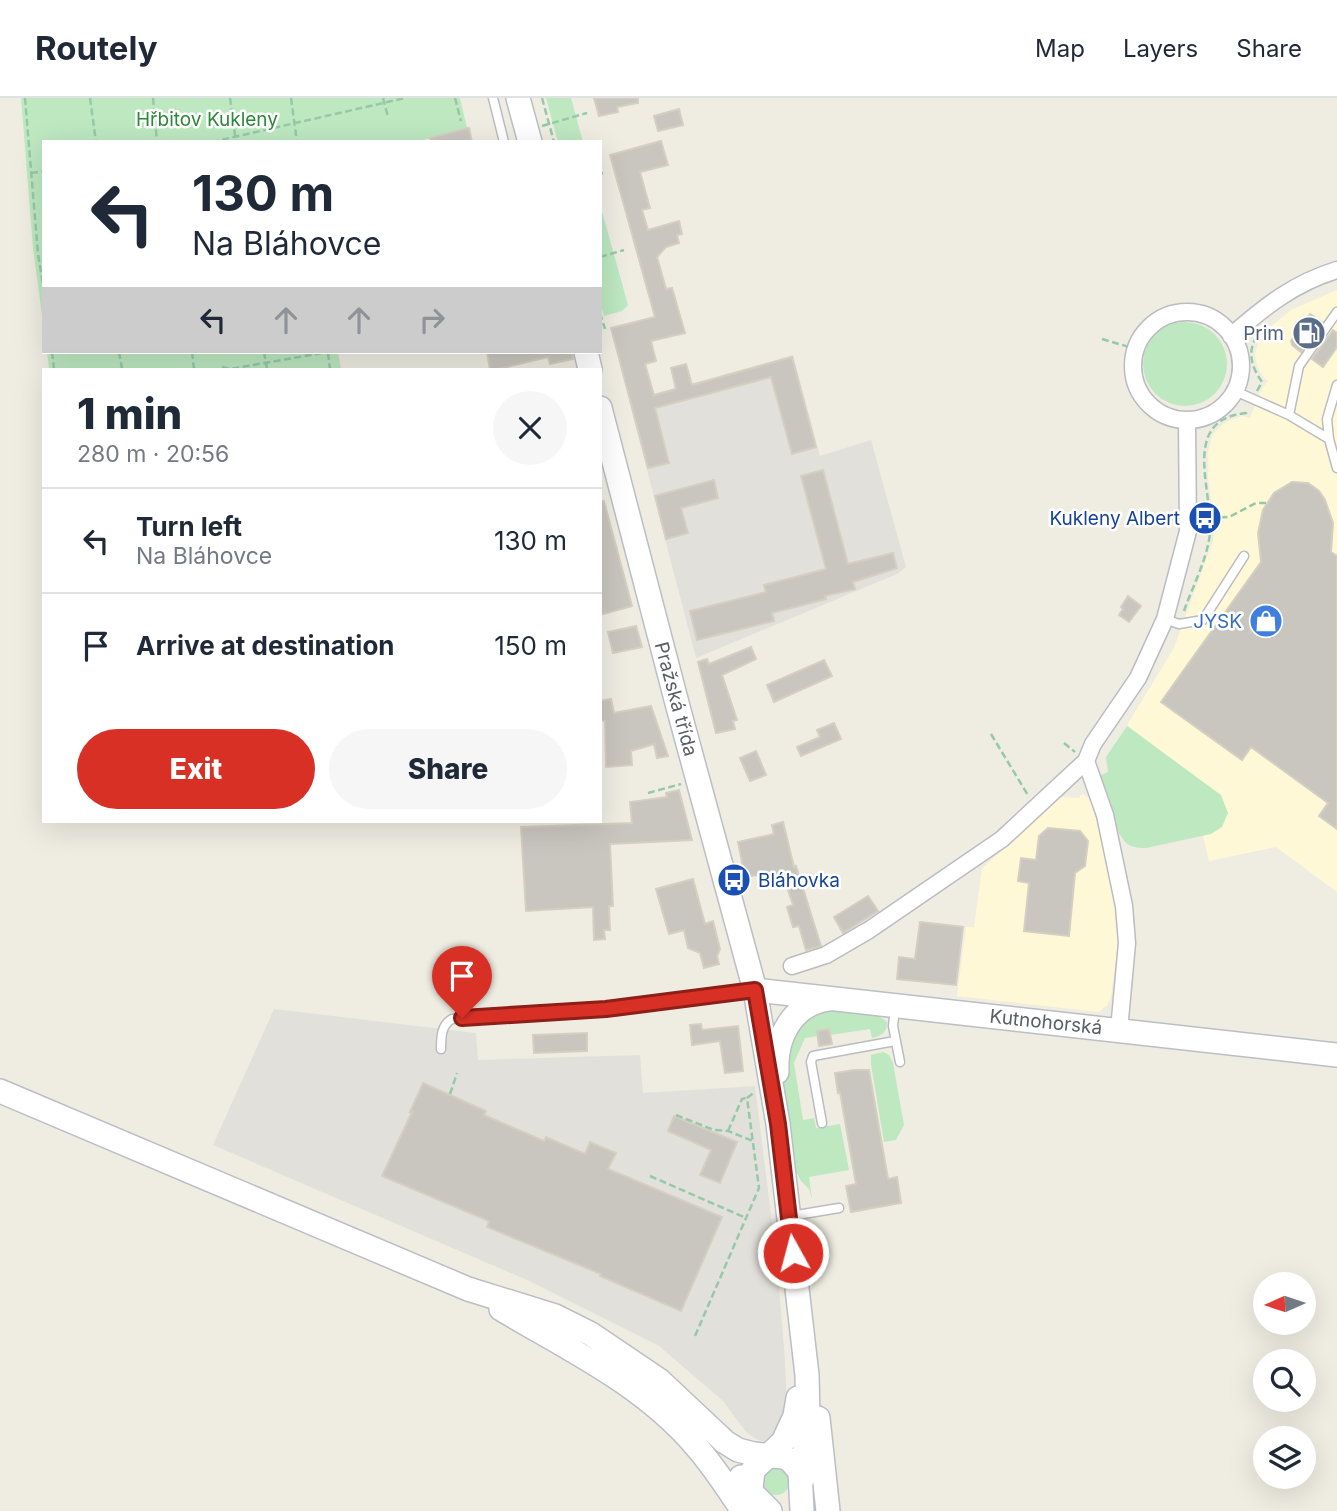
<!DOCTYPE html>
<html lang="en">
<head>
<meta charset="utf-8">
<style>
	body { margin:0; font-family:Inter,sans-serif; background:#f6f6f7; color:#1f2937; height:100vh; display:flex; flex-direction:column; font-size:26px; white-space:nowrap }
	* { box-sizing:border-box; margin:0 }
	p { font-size:23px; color:#747a83 }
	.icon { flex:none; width:38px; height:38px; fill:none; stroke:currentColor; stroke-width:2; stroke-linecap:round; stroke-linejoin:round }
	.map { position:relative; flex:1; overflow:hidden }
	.panel { position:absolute; left:42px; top:270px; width:560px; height:455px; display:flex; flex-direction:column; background:#fff; border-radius:0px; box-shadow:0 7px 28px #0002 }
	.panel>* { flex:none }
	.banner { position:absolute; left:42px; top:42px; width:560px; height:214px; border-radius:0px; box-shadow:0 7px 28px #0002; background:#fff; color:#1f2937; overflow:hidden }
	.needle { width:46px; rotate:267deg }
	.buttons { position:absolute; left:1253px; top:1174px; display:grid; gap:14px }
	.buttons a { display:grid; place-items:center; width:63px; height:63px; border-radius:50%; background:#fff; box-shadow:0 7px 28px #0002; font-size:35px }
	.pin { position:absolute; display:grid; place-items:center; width:60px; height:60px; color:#fff; margin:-72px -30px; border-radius:50% 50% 50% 0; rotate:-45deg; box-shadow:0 0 7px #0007 }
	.pin .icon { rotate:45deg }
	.me { position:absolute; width:77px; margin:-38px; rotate:353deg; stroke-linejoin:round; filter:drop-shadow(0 0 5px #0008) }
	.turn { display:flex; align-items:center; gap:24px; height:147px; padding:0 35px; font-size:32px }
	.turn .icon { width:91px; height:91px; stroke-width:2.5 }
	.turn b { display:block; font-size:49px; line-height:60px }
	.lanes { display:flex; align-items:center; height:66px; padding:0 35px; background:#0003; justify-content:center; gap:35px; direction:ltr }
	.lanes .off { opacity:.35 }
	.round { display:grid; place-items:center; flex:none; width:74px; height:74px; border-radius:37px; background:#f6f6f7 }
	.overview { display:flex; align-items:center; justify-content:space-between; height:119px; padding:0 35px }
	h1 { font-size:42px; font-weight:800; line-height:52px }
	.button { display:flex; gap:14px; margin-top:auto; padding:14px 35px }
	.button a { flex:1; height:80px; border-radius:42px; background:#d93025; color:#fff; font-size:28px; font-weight:800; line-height:80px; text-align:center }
	.button a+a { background:#f6f6f7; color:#1f2937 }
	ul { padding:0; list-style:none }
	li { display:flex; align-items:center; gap:21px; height:105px; padding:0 35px; border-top:2px solid #e0e1e3 }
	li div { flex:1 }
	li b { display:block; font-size:26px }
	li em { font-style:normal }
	header { display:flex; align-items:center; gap:42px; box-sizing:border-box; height:98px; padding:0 35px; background:#fff; border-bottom:2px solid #e0e1e3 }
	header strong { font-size:33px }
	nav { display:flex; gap:38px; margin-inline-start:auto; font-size:24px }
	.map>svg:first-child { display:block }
	.commercial { fill:#fff8d7 }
	.industrial { fill:#e2e0da }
	.green { fill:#bde8c0 }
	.building { fill:#c9c6bf; stroke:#d4cfc0; stroke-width:2 }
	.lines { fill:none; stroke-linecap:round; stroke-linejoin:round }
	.lane-casing { stroke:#babcc2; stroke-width:11 }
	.street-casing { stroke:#babcc2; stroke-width:19 }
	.secondary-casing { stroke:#bbbec5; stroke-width:26 }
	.path { stroke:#95c9a8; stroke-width:2.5; stroke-dasharray:7 3.5; stroke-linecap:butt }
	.lane { stroke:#fff; stroke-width:8 }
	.street { stroke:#fff; stroke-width:16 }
	.secondary { stroke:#fff; stroke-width:23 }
	.route-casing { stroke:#8d1f18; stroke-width:18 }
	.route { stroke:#d93025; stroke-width:12 }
	.labels { text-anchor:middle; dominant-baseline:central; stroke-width:5; stroke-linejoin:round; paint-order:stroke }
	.park-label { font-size:19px; fill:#2f873a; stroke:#fff }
	.service-label { font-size:19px; fill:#4e5e75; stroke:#fff; text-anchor:end }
	.transit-label { font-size:19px; fill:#164399; stroke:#fff; text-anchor:end }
	.shop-label { font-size:19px; fill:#366cbe; stroke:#fff; text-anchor:end }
	.street-label { font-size:19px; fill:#5b5e64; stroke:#fff }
</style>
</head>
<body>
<header>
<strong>Routely</strong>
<nav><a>Map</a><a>Layers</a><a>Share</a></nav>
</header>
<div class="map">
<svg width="1337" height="1413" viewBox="0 0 1337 1413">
	<rect width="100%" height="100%" fill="#efede2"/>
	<path class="commercial" d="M 1337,192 L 1337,794 L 1276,749 L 1209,763 L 1188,674 L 1127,627 L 1174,550 L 1213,443 L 1215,427 L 1208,380 L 1208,354 L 1213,336 L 1227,323 L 1242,318 L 1250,320 L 1261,292 L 1268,283 L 1263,279 L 1257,267 L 1255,256 L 1258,246 L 1269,230 L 1291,212 Z
		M 1082,696 L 1093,702 L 1119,811 L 1120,831 L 1111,899 L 1107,907 L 1099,914 L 957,898 L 966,829 L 974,829 L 982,771 L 1057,699 L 1079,700 Z"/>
	<path class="industrial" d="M 793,257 L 820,358 L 871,342 L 906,469 L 897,476 L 696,560 L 629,303 Z
		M 274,911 L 476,935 L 478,962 L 640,957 L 643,995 L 755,988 L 777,1165 L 785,1262 L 787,1306 L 782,1325 L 776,1336 L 766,1344 L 756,1341 L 746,1334 L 723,1303 L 659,1248 L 527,1182 L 213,1047 Z"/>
	<path class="green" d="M 21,0 L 460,0 L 467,30 L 417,44 L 44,44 L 44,232 L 33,150 Z
		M 546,0 L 571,0 L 583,44 L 558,44 Z
		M 600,106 L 628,207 L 622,213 L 604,218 L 600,203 Z
		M1143 266a42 42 0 1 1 84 0a42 42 0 1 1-84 0Z
		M 47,254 L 338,254 L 341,271 L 49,271 Z
		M 1127,628 L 1221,697 L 1228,715 L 1222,729 L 1211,736 L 1146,750 C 1117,752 1117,726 1111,705 C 1108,696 1104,687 1100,678 L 1108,674 L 1106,659 Z
		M 841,911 L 876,916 L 887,924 C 887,934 882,938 872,940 L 870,931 L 830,937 L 829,931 L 817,933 L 818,938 L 805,940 L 794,965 L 803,1022 L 814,1020 L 816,1030 L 840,1026 L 849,1072 L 809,1079 L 812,1101 L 809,1091 L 801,1083 L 793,1068 L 783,982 L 784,968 L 799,923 L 826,912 Z
		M 883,954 L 889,957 L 893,965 L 904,1027 L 896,1042 L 884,1044 L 871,966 L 871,957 Z
		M762 1383a14 14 0 1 1 28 0a14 14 0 1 1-28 0Z"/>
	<path class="building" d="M 594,0 L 638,0 L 638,5 L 617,9 L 618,14 L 599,18 Z
		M 679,11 L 683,27 L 658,33 L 654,18 Z
		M 469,30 L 472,44 L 430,44 L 430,40 Z
		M 661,43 L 668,67 L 640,74 L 650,110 L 642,112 L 648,132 L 679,123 L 682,136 L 677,137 L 679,145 L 666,149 L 657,159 L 666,191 L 672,190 L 685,235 L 651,243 L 656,263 L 645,266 L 654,297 L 676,291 L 671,270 L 686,266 L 692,287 L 792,259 L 816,349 L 792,356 L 771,279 L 655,310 L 669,365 L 648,370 L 611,230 L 655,219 L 610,57 Z
		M 1310,216 L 1322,224 L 1301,254 L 1292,247 L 1291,243 Z
		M 1333,232 L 1337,235 L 1337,249 L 1323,269 L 1312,261 Z
		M 487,254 L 572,254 L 573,261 L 550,266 L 548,259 L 499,271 L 490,271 Z
		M 823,372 L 848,466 L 893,455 L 897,470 L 853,484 L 855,491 L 825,498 L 826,501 L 772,515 L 774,523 L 697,542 L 690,513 L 766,494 L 764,487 L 826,471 L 801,378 Z
		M 714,382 L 718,400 L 681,410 L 688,435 L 666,441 L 655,398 Z
		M 1292,384 L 1308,385 L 1319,393 L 1325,402 L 1333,425 L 1331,454 L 1337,458 L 1337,731 L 1319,718 L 1328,705 L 1251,649 L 1242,662 L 1161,604 L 1261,464 L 1258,435 L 1263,412 L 1274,395 Z
		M 600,403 L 604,403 L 632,508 L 600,517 Z
		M 1128,498 L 1141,508 L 1129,524 L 1119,517 L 1123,511 L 1121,509 Z
		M 636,528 L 642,549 L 613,555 L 608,534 Z
		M 751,549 L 756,561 L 722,577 L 737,622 L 733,623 L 735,631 L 716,635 L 698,564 L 707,561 L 709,566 Z
		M 824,562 L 832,578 L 774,604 L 767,587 Z
		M 611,601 L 614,615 L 651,608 L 668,658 L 657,660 L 654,646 L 631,653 L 632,667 L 606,669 L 605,623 L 600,622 L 600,603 Z
		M 834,625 L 841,641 L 801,658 L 797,649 L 820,639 L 817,632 Z
		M 756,653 L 766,677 L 750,683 L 740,660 Z
		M 679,692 L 692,742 L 610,746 L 613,808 L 609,808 L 610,832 L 604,832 L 605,841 L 594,842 L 593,809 L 526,813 L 521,729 L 632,725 L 630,704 L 667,699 L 666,695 Z
		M 783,724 L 794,769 L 796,768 L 821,848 L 806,852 L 799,828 L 793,829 L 787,809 L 793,807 L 783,777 L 768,784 L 763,776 L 745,779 L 738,744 L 774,736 L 772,727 Z
		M 1048,730 L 1080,733 L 1088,743 L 1085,768 L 1075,775 L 1069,838 L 1024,833 L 1029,785 L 1018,783 L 1021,760 L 1036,762 L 1039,738 Z
		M 693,781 L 705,826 L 713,823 L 720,851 L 717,858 L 719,866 L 704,870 L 700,855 L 688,850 L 684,832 L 669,836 L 656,791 Z
		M 868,798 L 878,813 L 843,835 L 834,819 Z
		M 920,824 L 963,829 L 956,887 L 897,881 L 899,859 L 915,861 Z
		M 701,926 L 702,932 L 738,928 L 743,973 L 725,975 L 720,943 L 692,947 L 690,927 Z
		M 829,931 L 832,946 L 819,948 L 817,933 Z
		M 587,935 L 587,953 L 534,955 L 533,937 Z
		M 854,972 L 869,972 L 888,1081 L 897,1079 L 901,1105 L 851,1114 L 846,1088 L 856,1086 L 840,994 L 838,995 L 835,975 Z
		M 423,985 L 486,1013 L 484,1017 L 544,1043 L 546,1039 L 585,1056 L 590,1044 L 616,1055 L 608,1071 L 722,1119 L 681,1213 L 600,1178 L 601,1176 L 487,1129 L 489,1123 L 382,1078 L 412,1014 L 410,1014 Z
		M 674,1018 L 737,1044 L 720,1085 L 700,1077 L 711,1052 L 668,1033 Z"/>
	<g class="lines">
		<defs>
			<path id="lane" d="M 493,0 L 504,44
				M 1235,293 L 1289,317 L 1329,341 L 1337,370
				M 1289,317 L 1299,268 L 1337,214
				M 1329,341 L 1327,321 L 1337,287
				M 1165,521 L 1179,526 L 1203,522 L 1244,458
				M 895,910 L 893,928 L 900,964
				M 441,951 C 441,940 441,927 452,921 L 606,911 L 753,892
				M 822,1025 L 811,964 L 813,958 L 895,943
				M 791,1118 L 839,1110"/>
			<path id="street" d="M1133 268a54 54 0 1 1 108 0a54 54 0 1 1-108 0Z
				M 1231,238 C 1264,209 1294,185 1337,172
				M 792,868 L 826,857 L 869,832 L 1002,741 L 1086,663
				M 1119,932 L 1127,845 L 1124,808 L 1105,717 L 1086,663 L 1093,646 L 1138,580 L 1165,521 L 1188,433 L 1187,323"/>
			<path id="secondary" d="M 518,0 L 530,44
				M 586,254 L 590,271
				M 600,310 L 678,609 L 755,892 L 778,1026 L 807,1277 L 808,1318 L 802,1382
				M 755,892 L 1337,957
				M 777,974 C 775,940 792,906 828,901
				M 0,993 L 468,1191 L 555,1218 L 591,1236 L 659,1282 L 725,1344 L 738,1352 L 754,1356 L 783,1359 L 790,1362 L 800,1374 L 802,1413
				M 501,1211 C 568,1251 643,1286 695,1347 C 713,1367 728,1391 743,1413
				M 818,1320 L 828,1413
				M 741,1379 L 754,1397 L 770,1413
				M 751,1390 L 753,1372 L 783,1344 L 795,1318 L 798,1300"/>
		</defs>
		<use href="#lane" class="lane-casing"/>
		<use href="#street" class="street-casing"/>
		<use href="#secondary" class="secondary-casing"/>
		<path class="path" d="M 25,0 L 38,156 L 44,192
			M 90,0 L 96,44
			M 153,0 L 157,44
			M 230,0 L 236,44
			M 291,0 L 297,44
			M 383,0 L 388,19
			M 455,0 L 461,23
			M 542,0 L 554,44
			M 542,28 L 587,15
			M 212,44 L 405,0
			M 31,75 L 44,73
			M 600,76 L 603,75
			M 600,159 L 624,152
			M 600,215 L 605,231
			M 1102,241 L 1136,251
			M 52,254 L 54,271
			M 119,254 L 122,271
			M 192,254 L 194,271
			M 264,254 L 267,271
			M 328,255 L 330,271
			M 222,269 L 230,271 L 328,254
			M 1257,293 L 1262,284 C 1250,267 1246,250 1261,233
			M 1210,420 L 1229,419 L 1256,405 L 1267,405
			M 1184,513 C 1192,490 1205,465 1209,442 C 1217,399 1176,322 1246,315 L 1248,312
			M 991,636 L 1029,699
			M 1064,645 L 1075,654
			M 648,695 L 681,686
			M 450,996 L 457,975
			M 676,1017 L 714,1032 L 728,1033 L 753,1043
			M 728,1033 L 742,1001 L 746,1000
			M 650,1078 L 746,1120
			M 695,1238 L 759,1090 L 747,1000 L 755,994"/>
		<use href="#lane" class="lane"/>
		<use href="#street" class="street"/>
		<use href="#secondary" class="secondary"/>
	</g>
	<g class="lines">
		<defs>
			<path id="route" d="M 462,920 L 606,911 L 755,892 L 778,1026 L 793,1155"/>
		</defs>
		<use href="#route" class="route-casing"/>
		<use href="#route" class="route"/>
	</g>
	<defs>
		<symbol id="fuel-disc" viewBox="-11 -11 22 22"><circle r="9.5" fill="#5c6f8a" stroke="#fff"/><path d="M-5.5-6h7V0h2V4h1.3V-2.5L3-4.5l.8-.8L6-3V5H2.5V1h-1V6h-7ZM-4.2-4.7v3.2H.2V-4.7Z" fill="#fff"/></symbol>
		<symbol id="bus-disc" viewBox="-11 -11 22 22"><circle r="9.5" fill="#1a4fb4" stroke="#fff"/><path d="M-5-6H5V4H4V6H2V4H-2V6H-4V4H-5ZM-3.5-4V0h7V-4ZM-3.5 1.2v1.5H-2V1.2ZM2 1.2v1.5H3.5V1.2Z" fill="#fff"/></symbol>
		<symbol id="shop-disc" viewBox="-11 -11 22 22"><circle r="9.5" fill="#3f7fe0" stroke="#fff"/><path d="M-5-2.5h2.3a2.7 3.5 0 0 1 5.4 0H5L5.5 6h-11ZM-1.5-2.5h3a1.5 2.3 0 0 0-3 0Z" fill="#fff"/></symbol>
	</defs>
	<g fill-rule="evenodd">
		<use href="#fuel-disc" x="1290" y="216" width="38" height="38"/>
		<use href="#bus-disc" x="1186" y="401" width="38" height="38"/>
		<use href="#shop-disc" x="1247" y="504" width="38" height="38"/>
		<use href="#bus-disc" x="715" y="763" width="38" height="38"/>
	</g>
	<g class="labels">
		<g class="park-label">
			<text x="207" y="21">Hřbitov Kukleny</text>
		</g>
		<g class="service-label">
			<text x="1284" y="235">Prim</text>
		</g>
		<g class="transit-label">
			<text x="1180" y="420">Kukleny Albert</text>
			<text x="758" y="782" text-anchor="start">Bláhovka</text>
		</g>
		<g class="shop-label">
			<text x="1242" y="523">JYSK</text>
		</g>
		<g class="street-label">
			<text transform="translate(676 601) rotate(75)">Pražská třída</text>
			<text transform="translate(1046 924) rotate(6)">Kutnohorská</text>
		</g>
	</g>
</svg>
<div class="buttons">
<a><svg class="needle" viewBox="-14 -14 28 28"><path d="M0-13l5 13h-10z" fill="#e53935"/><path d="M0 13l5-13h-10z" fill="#747a83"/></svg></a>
<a><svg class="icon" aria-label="search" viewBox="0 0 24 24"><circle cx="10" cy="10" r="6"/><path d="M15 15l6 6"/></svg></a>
<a><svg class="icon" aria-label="layers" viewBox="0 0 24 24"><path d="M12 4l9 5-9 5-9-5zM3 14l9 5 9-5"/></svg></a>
</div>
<div class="pin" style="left:462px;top:920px;background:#d93025"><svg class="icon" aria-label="arrive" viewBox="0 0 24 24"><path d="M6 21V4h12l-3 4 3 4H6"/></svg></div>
<svg class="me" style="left:793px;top:1155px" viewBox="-20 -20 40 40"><circle r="17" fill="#d93025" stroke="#fff" stroke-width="3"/><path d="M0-11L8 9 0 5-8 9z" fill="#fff"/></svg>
<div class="banner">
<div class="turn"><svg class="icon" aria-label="left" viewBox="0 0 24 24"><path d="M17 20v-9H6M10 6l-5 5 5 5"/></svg><div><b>130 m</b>Na Bláhovce</div></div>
<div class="lanes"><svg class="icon" aria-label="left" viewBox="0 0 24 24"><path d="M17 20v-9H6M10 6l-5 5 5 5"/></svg><svg class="icon off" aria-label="ahead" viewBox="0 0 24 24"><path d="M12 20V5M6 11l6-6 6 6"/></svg><svg class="icon off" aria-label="ahead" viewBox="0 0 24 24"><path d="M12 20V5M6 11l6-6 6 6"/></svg><svg class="icon off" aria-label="right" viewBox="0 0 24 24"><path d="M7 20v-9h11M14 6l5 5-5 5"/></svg></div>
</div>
<section class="panel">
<div class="overview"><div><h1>1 min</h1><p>280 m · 20:56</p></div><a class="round"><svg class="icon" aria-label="close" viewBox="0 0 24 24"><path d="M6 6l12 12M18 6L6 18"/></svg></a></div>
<ul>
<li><svg class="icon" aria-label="left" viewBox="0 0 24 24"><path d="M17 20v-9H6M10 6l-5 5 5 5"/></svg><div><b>Turn left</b><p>Na Bláhovce</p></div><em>130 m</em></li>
<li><svg class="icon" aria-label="arrive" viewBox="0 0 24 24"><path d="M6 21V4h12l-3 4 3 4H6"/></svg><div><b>Arrive at destination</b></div><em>150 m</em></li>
</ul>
<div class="button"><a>Exit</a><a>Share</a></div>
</section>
</div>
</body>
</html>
